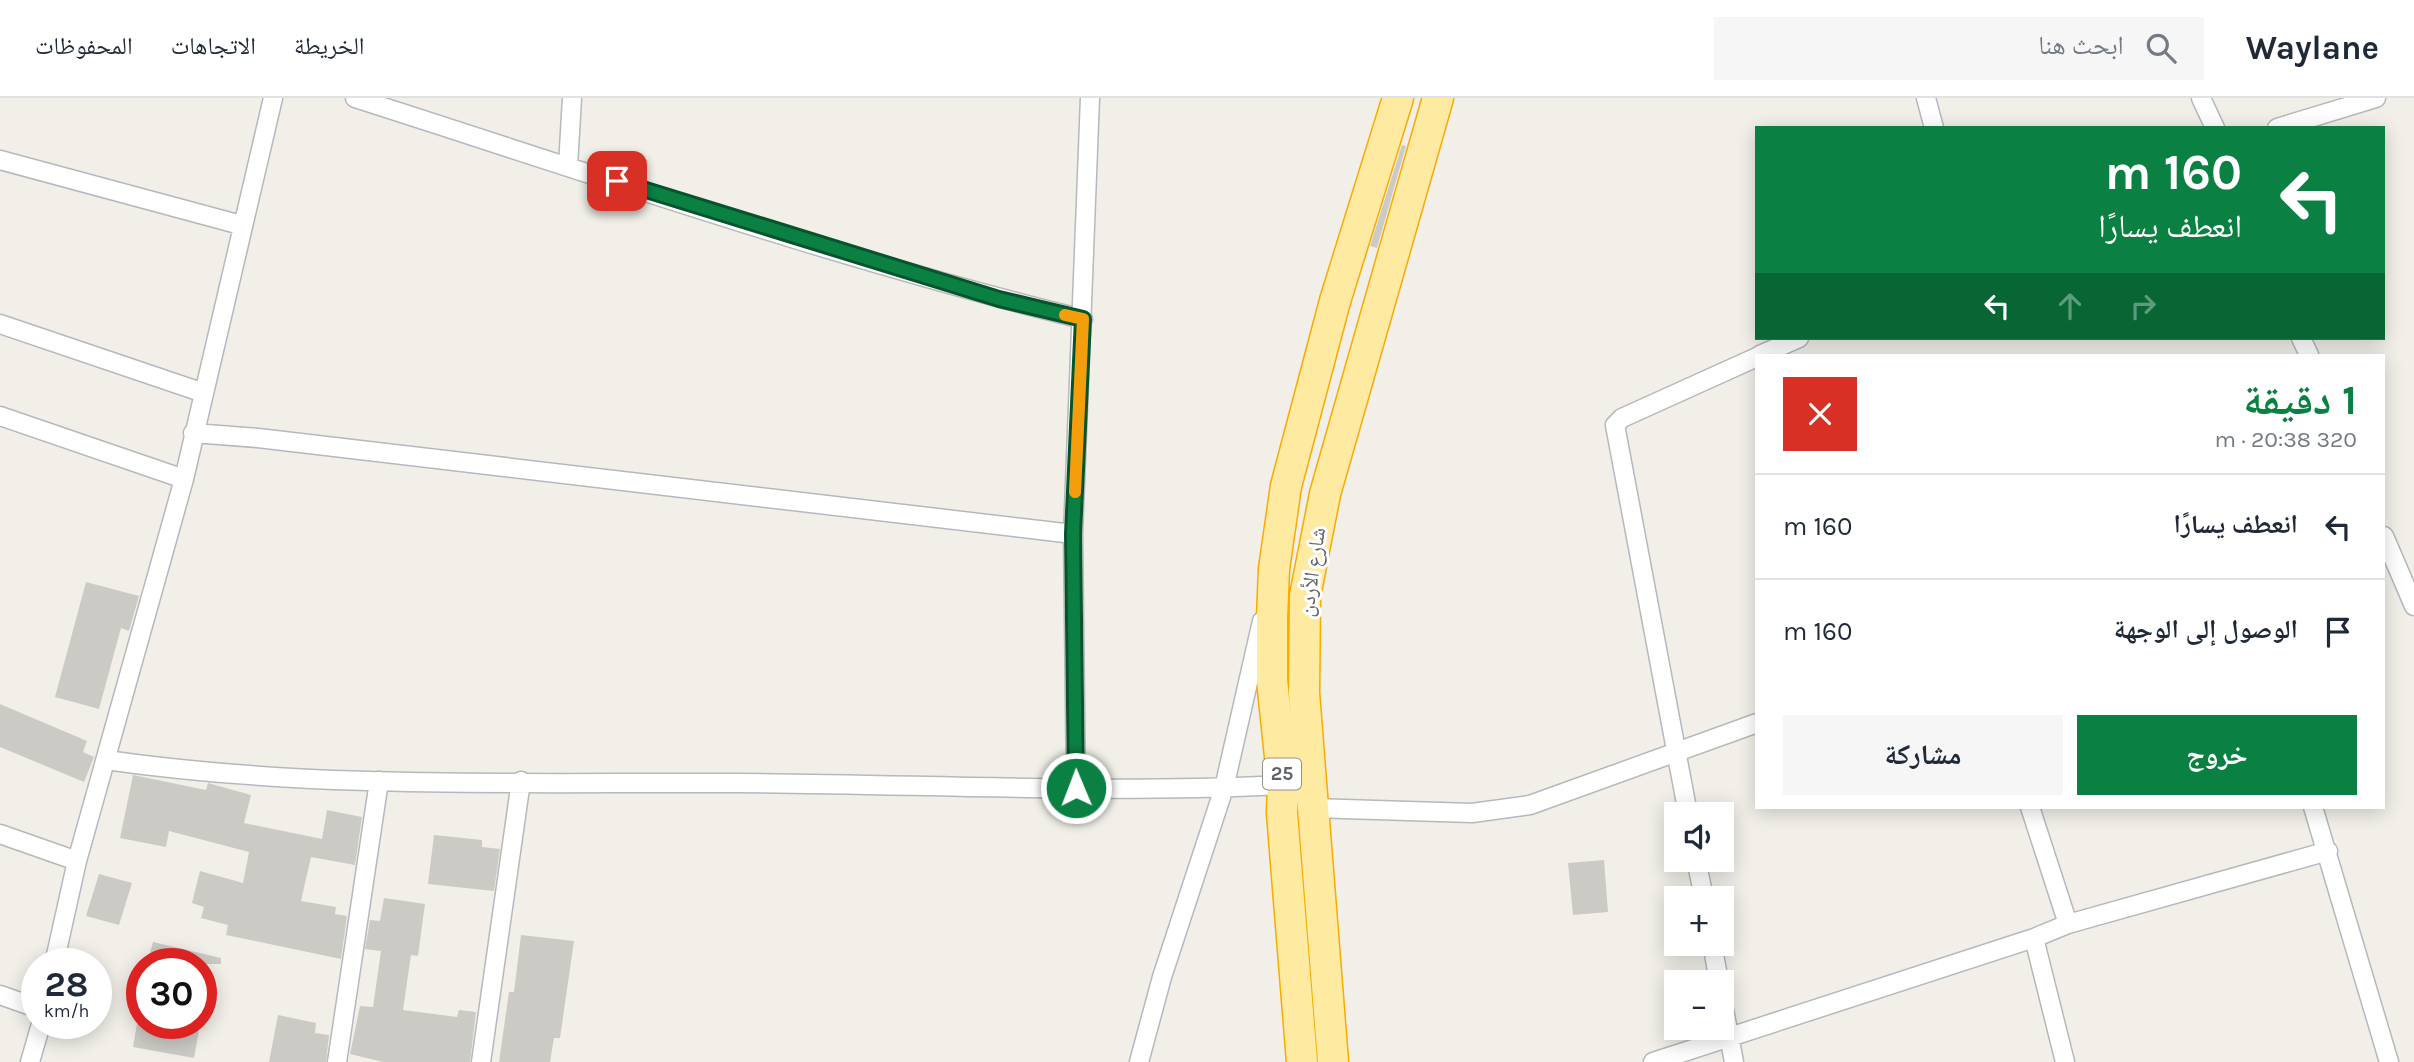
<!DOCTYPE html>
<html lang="ar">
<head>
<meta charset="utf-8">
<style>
	body { margin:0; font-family:Karla,"Noto Naskh Arabic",sans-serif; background:#f6f6f7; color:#1f2937; direction:rtl; height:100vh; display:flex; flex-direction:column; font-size:26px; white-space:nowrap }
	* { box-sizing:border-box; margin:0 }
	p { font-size:23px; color:#747a83 }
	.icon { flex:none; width:38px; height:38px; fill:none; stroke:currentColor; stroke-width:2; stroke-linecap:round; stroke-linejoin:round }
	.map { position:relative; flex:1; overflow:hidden; direction:ltr }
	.drawer { position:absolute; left:1755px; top:256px; width:630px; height:455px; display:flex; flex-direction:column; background:#fff; border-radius:0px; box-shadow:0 4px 18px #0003; direction:rtl }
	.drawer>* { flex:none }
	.banner { position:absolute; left:1755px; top:28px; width:630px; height:214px; border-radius:0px; box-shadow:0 4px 18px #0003; direction:rtl; background:#0b8043; color:#fff; overflow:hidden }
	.buttons { position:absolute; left:1664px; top:704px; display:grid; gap:14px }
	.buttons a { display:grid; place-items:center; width:70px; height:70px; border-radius:0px; background:#fff; box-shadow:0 4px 18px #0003; font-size:35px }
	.speed { position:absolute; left:21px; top:850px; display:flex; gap:14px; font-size:35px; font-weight:700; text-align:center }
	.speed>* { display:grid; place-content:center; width:91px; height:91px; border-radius:50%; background:#fff; box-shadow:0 4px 18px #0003; line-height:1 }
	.speed small { font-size:18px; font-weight:400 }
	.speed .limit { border:10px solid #d22; background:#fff; color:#111 }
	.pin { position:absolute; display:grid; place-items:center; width:60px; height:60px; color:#fff; margin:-30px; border-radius:14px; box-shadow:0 4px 10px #0006 }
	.me { position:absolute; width:77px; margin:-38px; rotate:359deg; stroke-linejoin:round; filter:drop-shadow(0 0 5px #0008) }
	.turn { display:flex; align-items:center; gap:24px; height:147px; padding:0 28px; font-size:32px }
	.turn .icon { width:91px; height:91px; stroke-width:2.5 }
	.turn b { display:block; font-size:49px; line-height:60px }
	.lanes { display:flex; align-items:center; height:66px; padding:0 28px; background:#0003; justify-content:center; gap:35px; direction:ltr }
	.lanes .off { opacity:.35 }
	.round { display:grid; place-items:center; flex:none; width:74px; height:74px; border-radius:0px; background:#f6f6f7 }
	.headline { display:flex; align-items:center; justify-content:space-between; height:119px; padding:0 28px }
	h1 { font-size:42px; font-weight:700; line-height:52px; color:#0b8043 }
	.cta { display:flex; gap:14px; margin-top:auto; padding:14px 28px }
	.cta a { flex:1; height:80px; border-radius:0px; background:#0b8043; color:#fff; font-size:28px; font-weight:700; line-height:80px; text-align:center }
	.cta a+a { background:#f6f6f7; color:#1f2937 }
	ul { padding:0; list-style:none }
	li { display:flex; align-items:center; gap:21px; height:105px; padding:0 28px; border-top:2px solid #e0e1e3 }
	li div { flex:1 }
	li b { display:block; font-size:26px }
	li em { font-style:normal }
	header { display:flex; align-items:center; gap:42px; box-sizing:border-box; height:98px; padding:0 35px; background:#fff; border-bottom:2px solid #e0e1e3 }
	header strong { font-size:33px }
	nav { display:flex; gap:38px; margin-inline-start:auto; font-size:24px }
	.search { width:490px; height:63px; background:#f6f6f7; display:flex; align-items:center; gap:18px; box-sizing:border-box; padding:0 24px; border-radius:0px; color:#747a83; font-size:26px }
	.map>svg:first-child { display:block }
	.building { fill:#cccac5 }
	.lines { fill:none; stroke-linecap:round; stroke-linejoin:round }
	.minor-casing { stroke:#b5b8bc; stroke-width:21 }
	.trunk-casing { stroke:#f9ab00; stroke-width:33 }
	.minor { stroke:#fff; stroke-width:18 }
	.trunk { stroke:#feeaa1; stroke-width:30 }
	.route-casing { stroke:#07532c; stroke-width:18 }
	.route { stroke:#0b8043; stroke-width:12 }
	.slow { stroke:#f59e0b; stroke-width:12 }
	.labels { text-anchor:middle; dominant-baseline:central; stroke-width:6; stroke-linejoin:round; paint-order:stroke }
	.shield { fill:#fff; stroke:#8f9295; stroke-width:2 }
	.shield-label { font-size:19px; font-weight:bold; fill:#5f6368 }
	.street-label { font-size:21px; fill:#5f6368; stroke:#fff }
</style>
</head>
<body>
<header>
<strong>Waylane</strong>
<div class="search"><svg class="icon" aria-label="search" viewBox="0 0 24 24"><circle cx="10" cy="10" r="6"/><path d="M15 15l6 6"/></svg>ابحث هنا</div>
<nav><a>الخريطة</a><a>الاتجاهات</a><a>المحفوظات</a></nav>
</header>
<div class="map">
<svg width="2414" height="964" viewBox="0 0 2414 964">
	<rect width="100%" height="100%" fill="#f1efe8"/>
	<path class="building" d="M 1402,47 L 1406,48 L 1377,150 L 1370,148 Z
		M 86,484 L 139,498 L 129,533 L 121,530 L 99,611 L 55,599 Z
		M 0,606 L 87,643 L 83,654 L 94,659 L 84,684 L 0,649 Z
		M 133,677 L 206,692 L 208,685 L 251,697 L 244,725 L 322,741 L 327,712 L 362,719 L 355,767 L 311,759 L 301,803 L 336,809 L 335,816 L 347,818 L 341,861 L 226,837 L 228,827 L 201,820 L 204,809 L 192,805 L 200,773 L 243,785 L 249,754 L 169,733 L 166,749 L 120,740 Z
		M 434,737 L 482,742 L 482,749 L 500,751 L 494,793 L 428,786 Z
		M 1604,762 L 1608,814 L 1573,817 L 1568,765 Z
		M 99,776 L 132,785 L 119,827 L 86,818 Z
		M 384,800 L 425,806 L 418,858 L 411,857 L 403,912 L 457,919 L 459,912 L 476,914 L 470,964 L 383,964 L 350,956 L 360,908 L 373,909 L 381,853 L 365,851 L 370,822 L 380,823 Z
		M 521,837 L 574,843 L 560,940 L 554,940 L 550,964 L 499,964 L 509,894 L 514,894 Z
		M 153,844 L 221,860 L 221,866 L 147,866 Z
		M 278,917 L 316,925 L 315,935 L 329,937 L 326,964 L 269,964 Z
		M 137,926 L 200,926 L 194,960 L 133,949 Z"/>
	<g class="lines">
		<defs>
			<path id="minor" d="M 355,0 C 596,77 837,161 1083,221
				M 1926,0 L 1934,30
				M 2201,0 L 2215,30
				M 2277,30 L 2376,0
				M 0,62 L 241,127
				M 568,68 L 572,0
				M 0,226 L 204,295
				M 2301,240 L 2309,257
				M 1760,257 L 1799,240
				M 0,318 L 184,381
				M 193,335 L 258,340 L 1073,436
				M 2384,438 L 2414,508
				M 106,662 C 315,692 527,684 738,685 C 919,686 1102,696 1283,687
				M 1076,690 L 1073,436 L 1090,0
				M 2030,709 L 2068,826
				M 2313,709 L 2389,964
				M 1312,710 L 1472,715 L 1530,707 L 1757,625
				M 1688,716 L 1615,327 L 1622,320 L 1757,259
				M 0,736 L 77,763
				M 1696,761 L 1704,800
				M 2034,840 L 2065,964
				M 1712,845 L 1719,884
				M 54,866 L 77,763 L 184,381 L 273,0
				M 0,897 L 37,910
				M 1722,901 L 1734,964
				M 30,964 L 41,926
				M 337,964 L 379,683
				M 481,964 L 521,683
				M 1139,964 L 1162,879 L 1224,690 L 1262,523
				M 1653,964 L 2034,840 L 2068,826 L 2328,753"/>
			<path id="trunk" d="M 1302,964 L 1282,715 L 1283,687 L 1272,582 L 1272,520 L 1274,471 L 1286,388 L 1335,203 L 1398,0
				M 1333,964 L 1304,595 L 1305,498 L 1325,396 L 1438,0"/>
		</defs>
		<use href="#minor" class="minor-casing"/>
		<use href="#trunk" class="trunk-casing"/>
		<use href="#minor" class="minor"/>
		<use href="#trunk" class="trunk"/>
	</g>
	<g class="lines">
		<defs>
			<path id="route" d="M 617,83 L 999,201 L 1083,221 L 1073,436 L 1076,690"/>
		</defs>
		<use href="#route" class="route-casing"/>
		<use href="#route" class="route"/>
		<path class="slow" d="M 1065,217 L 1083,221 L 1075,394"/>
	</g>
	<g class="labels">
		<rect class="shield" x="1263" y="660.5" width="38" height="31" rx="5"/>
		<g class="shield-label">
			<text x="1282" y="676">25</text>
		</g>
		<g class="street-label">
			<text transform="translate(1312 474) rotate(-82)">شارع الأردن</text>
		</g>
	</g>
</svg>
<div class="buttons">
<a><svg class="icon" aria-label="sound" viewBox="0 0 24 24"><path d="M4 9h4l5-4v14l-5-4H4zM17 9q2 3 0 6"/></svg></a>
<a>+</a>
<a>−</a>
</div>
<div class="speed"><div>28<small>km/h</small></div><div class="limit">30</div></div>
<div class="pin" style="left:617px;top:83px;background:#d93025"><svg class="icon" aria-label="arrive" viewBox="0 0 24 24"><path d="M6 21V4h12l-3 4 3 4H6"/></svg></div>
<svg class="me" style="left:1076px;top:690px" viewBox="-20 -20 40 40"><circle r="17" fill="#0b8043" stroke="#fff" stroke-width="3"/><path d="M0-11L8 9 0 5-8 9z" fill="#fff"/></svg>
<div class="banner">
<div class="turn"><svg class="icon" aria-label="left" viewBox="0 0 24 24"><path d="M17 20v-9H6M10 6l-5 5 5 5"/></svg><div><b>160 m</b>انعطف يسارًا</div></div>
<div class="lanes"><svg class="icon" aria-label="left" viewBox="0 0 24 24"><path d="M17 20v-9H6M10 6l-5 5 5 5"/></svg><svg class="icon off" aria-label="ahead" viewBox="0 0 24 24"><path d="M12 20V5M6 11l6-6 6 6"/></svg><svg class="icon off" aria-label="right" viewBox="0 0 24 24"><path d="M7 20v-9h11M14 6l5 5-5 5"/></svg></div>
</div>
<section class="drawer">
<div class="headline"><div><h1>1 دقيقة</h1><p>320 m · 20:38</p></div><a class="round" style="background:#d93025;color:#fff"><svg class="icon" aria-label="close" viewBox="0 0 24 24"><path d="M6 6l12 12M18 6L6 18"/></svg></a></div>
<ul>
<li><svg class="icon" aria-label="left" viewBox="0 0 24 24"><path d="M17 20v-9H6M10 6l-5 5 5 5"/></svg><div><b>انعطف يسارًا</b></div><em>160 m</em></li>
<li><svg class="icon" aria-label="arrive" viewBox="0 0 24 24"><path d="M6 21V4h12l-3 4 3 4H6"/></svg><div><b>الوصول إلى الوجهة</b></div><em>160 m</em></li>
</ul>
<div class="cta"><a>خروج</a><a>مشاركة</a></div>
</section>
</div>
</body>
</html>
